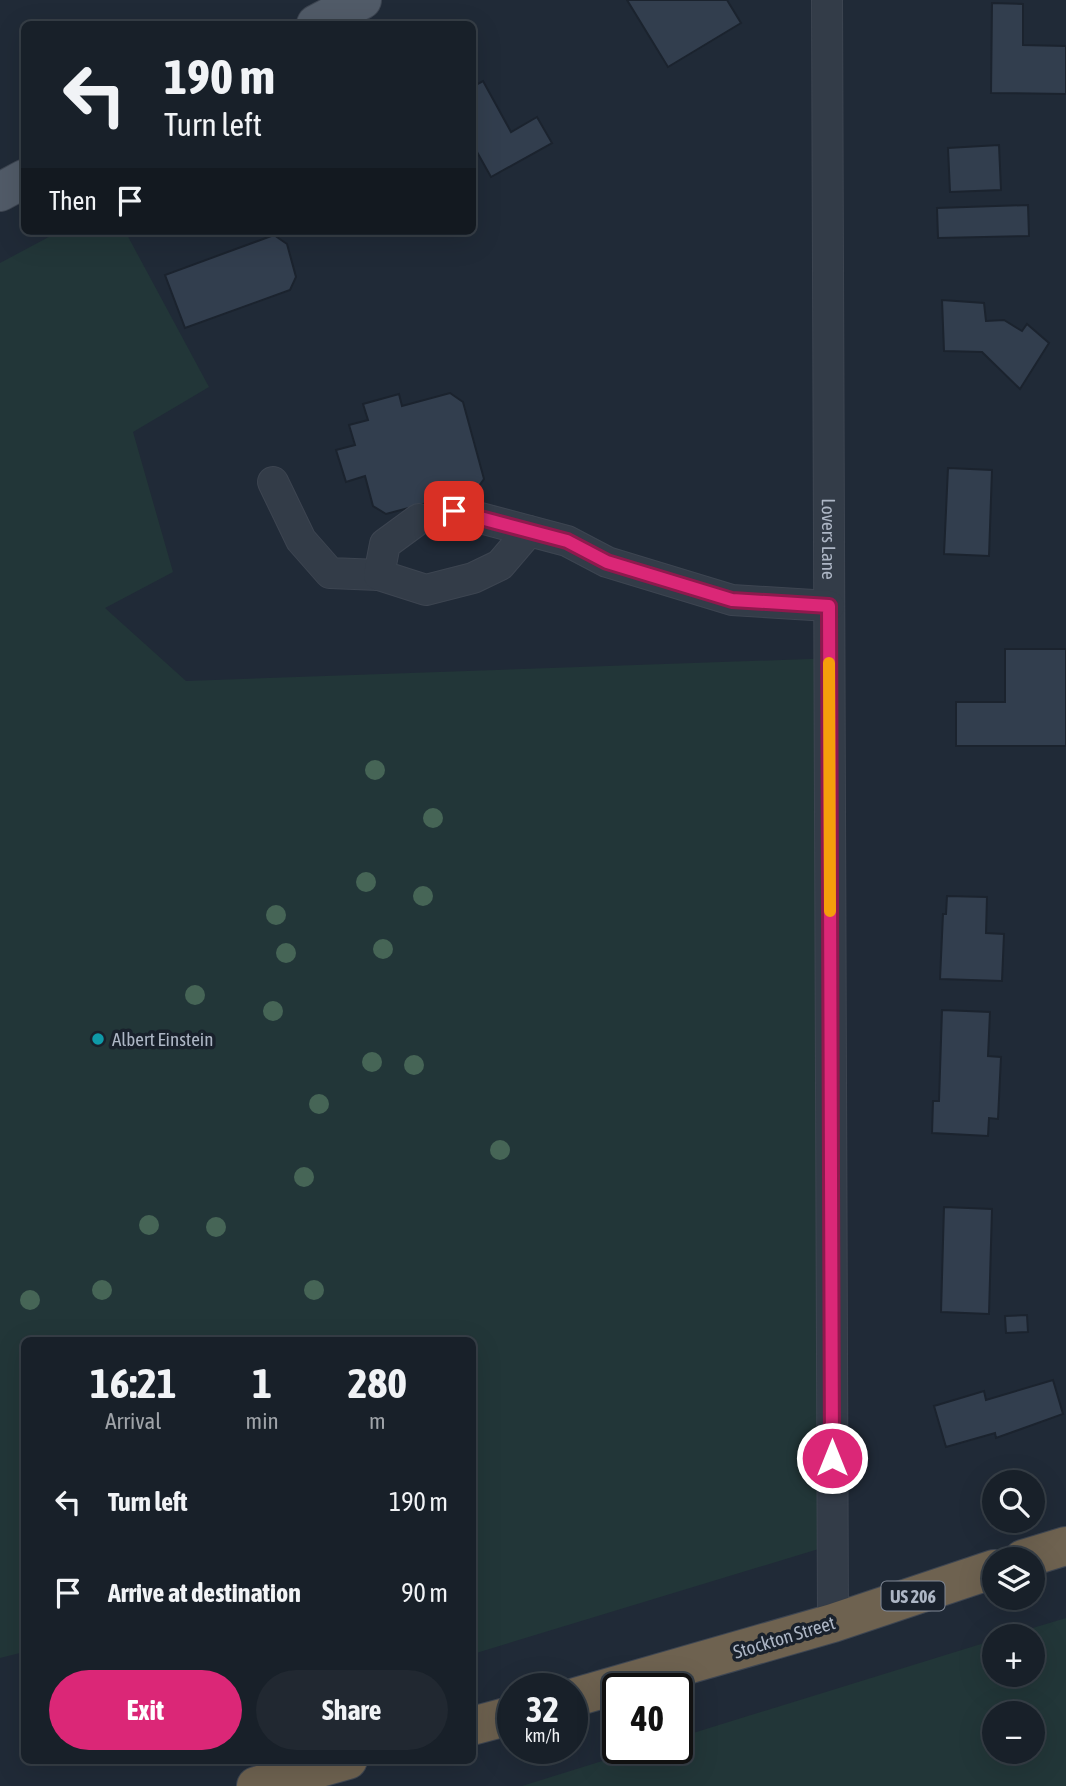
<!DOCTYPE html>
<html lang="en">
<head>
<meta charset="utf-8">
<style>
	body { margin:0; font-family:"Asap Condensed",sans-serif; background:#212831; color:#f1f3f6; height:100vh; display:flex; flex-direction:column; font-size:26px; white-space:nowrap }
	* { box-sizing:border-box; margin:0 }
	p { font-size:23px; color:#9fa3a8 }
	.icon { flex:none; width:38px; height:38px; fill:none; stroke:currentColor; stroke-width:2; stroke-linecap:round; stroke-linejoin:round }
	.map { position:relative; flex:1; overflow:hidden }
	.drawer { position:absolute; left:21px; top:1337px; width:455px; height:427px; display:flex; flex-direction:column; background:#182029; border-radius:10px; box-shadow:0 7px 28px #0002,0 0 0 2px #363e46 }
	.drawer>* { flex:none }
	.top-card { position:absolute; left:21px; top:21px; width:455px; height:214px; border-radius:10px; box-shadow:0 7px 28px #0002,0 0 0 2px #363e46; background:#182029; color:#f1f3f6; overflow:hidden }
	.buttons { position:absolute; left:982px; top:1470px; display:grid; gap:14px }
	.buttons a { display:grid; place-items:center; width:63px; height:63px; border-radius:50%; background:#182029; box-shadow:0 7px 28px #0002,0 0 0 2px #363e46; font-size:35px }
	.speed { position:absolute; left:497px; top:1673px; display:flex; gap:14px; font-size:35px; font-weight:700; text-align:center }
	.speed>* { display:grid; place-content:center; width:91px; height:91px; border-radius:50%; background:#182029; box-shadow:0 7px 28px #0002,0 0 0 2px #363e46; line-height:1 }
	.speed small { font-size:18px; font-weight:400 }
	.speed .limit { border:4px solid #111; border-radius:10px; background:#fff; color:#111 }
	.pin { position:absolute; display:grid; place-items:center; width:60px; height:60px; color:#fff; margin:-30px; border-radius:14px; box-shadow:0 4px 10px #0006 }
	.me { position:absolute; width:77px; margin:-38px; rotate:0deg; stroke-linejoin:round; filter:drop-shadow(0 0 5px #0008) }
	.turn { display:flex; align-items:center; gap:24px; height:147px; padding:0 28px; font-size:32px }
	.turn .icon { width:91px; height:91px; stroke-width:2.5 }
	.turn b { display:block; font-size:49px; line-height:60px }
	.then { display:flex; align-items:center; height:66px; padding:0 28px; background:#0003; gap:14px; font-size:26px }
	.eta { display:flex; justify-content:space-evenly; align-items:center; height:119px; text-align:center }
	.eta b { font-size:42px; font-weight:700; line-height:49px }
	.button { display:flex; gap:14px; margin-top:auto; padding:14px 28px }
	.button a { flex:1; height:80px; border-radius:42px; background:#db2777; color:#fff; font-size:28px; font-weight:700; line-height:80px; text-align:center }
	.button a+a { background:#212831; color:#f1f3f6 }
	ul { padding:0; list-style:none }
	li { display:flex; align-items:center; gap:21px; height:91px; padding:0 28px }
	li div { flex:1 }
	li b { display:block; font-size:26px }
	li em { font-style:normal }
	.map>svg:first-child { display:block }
	.green { fill:#223638; fill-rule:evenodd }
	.building { fill:#323e4e; stroke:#1b232e; stroke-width:2 }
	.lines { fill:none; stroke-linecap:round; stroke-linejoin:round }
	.minor-casing { stroke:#3d4551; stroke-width:32 }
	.major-casing { stroke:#3d4551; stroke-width:40 }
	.highway-casing { stroke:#3e4652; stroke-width:40 }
	.minor { stroke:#333c48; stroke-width:30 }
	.major { stroke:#515b68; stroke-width:38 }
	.highway { stroke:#6e6250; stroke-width:38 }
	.tree { fill:#466556 }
	.route-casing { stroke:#8e194d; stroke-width:18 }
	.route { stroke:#db2777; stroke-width:12 }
	.slow { stroke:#f59e0b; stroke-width:12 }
	.culture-dot { fill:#0f9aa8; stroke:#19212c; stroke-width:2.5 }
	.labels { text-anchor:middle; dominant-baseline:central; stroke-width:7; stroke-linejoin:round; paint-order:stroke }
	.shield { fill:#19212c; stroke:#818997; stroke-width:2 }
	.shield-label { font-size:18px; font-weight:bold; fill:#adb6c5 }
	.street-label { font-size:19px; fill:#adb6c5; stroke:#19212c }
	.poi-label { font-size:19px; fill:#adb6c5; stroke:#19212c; text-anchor:start }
</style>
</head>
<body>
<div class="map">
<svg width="1066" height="1786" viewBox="0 0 1066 1786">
	<rect width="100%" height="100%" fill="#202a37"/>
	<path class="green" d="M 60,231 L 125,231 L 209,387 L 133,432 L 173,572 L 105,608 L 186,681 L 837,658 L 835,1544 L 473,1654 L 472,1340 L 24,1340 L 24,1652 L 0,1658 L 0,263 Z
		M 1066,1618 L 1066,1786 L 522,1786 L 644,1748 L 677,1748 L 677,1738 L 994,1640 L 994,1675 L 1032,1675 L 1032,1636 L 1006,1636 ZM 994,1713 L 1032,1713 L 1032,1752 L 994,1752 Z"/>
	<path class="building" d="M 627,0 L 727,0 L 741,23 L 668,67 Z
		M 992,3 L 1023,4 L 1023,45 L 1066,46 L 1066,94 L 991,93 Z
		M 483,81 L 511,132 L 537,117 L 552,143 L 491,177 L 472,143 L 472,87 Z
		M 999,145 L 1001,190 L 950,192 L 948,148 Z
		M 1028,205 L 1029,236 L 938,238 L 937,208 Z
		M 274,235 L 287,244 L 296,277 L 290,290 L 185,328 L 165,275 Z
		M 942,300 L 984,303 L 986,321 L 1004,320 L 1022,331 L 1027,324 L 1049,343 L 1020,389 L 982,352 L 944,351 Z
		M 450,393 L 463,402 L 484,479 L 476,490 L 386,514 L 373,506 L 365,476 L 346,482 L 336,450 L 355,445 L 349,425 L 368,420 L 363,404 L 399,394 L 402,406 Z
		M 948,468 L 992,470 L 989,556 L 944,554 Z
		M 1005,649 L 1066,649 L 1066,746 L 956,746 L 956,702 L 1005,702 Z
		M 947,896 L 987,897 L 986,933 L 1004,934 L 1002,981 L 940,979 L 943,914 L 946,914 Z
		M 942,1010 L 990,1012 L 988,1056 L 1001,1057 L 998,1119 L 989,1118 L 988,1136 L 932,1133 L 933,1101 L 939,1101 Z
		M 944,1207 L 992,1209 L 989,1314 L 941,1312 Z
		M 1027,1315 L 1028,1332 L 1006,1333 L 1005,1316 Z
		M 1053,1380 L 1063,1414 L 996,1438 L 995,1433 L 946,1447 L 934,1406 L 984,1391 L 986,1400 Z"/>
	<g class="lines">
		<defs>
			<g id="minor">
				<path id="s1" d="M 827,0 L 833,1623"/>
				<path d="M 273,482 L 301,540 L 330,573 L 379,575"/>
				<path d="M 454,511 L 567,541 L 607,562 L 732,600 L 829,606"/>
				<path d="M 419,519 L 385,544 L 379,575 L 426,590 L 473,578 L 500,565 L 529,531"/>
			</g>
			<path id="major" d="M 316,24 L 362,0
				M 0,192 L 24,179"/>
			<path id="highway" d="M 1023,1559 L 1066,1546
				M 572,1698 L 833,1623 L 994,1569
				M 472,1726 L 513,1715
				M 256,1786 L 348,1760"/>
		</defs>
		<use href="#minor" class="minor-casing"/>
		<use href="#major" class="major-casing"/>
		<use href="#highway" class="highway-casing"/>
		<use href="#minor" class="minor"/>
		<use href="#major" class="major"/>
		<use href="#highway" class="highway"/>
	</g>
	<g class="tree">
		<circle cx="375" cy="770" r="10"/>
		<circle cx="433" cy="818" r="10"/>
		<circle cx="366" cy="882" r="10"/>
		<circle cx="423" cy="896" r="10"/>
		<circle cx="276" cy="915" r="10"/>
		<circle cx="383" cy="949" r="10"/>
		<circle cx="286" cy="953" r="10"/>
		<circle cx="195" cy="995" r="10"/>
		<circle cx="273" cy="1011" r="10"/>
		<circle cx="372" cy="1062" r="10"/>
		<circle cx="414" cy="1065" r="10"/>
		<circle cx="319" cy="1104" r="10"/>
		<circle cx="500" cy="1150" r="10"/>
		<circle cx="304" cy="1177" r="10"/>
		<circle cx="149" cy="1225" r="10"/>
		<circle cx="216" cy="1227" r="10"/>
		<circle cx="102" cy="1290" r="10"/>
		<circle cx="314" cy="1290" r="10"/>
		<circle cx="30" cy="1300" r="10"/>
	</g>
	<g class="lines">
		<defs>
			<path id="route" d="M 454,511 L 567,541 L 607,562 L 732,600 L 829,606 L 832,1458"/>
		</defs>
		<use href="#route" class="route-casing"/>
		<use href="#route" class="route"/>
		<path class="slow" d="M 829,663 L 830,911"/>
	</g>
	<circle class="culture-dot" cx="98" cy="1039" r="7"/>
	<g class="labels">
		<rect class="shield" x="881.5" y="1581.5" width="63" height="29" rx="5"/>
		<g class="shield-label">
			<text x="913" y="1596">US 206</text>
		</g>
		<g class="street-label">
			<text stroke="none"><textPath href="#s1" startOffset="539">Lovers Lane</textPath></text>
			<text transform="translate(784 1637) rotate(-17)">Stockton Street</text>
		</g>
		<g class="poi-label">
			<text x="112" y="1039">Albert Einstein</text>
		</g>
	</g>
</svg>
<div class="buttons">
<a><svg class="icon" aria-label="search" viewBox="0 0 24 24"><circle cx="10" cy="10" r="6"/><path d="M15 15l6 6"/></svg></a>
<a><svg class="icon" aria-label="layers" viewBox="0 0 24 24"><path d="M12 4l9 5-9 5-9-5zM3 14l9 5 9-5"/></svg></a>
<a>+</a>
<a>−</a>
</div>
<div class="speed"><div>32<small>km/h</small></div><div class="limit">40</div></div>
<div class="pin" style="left:454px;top:511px;background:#d93025"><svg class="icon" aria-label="arrive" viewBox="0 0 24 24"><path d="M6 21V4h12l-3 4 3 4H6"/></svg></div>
<svg class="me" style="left:832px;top:1458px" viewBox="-20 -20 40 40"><circle r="17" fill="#db2777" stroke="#fff" stroke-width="3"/><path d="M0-11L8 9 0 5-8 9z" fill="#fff"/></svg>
<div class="top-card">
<div class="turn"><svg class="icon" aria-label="left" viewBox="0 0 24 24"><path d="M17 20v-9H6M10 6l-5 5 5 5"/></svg><div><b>190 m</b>Turn left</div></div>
<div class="then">Then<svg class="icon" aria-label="arrive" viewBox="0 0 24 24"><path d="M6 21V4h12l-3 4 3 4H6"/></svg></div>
</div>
<section class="drawer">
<div class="eta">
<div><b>16:21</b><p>Arrival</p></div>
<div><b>1</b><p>min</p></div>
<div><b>280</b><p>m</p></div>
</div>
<ul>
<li><svg class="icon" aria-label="left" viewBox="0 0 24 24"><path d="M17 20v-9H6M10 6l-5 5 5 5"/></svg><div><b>Turn left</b></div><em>190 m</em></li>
<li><svg class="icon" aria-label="arrive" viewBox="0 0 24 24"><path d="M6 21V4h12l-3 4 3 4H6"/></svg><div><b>Arrive at destination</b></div><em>90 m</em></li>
</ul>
<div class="button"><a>Exit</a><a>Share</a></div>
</section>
</div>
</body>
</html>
